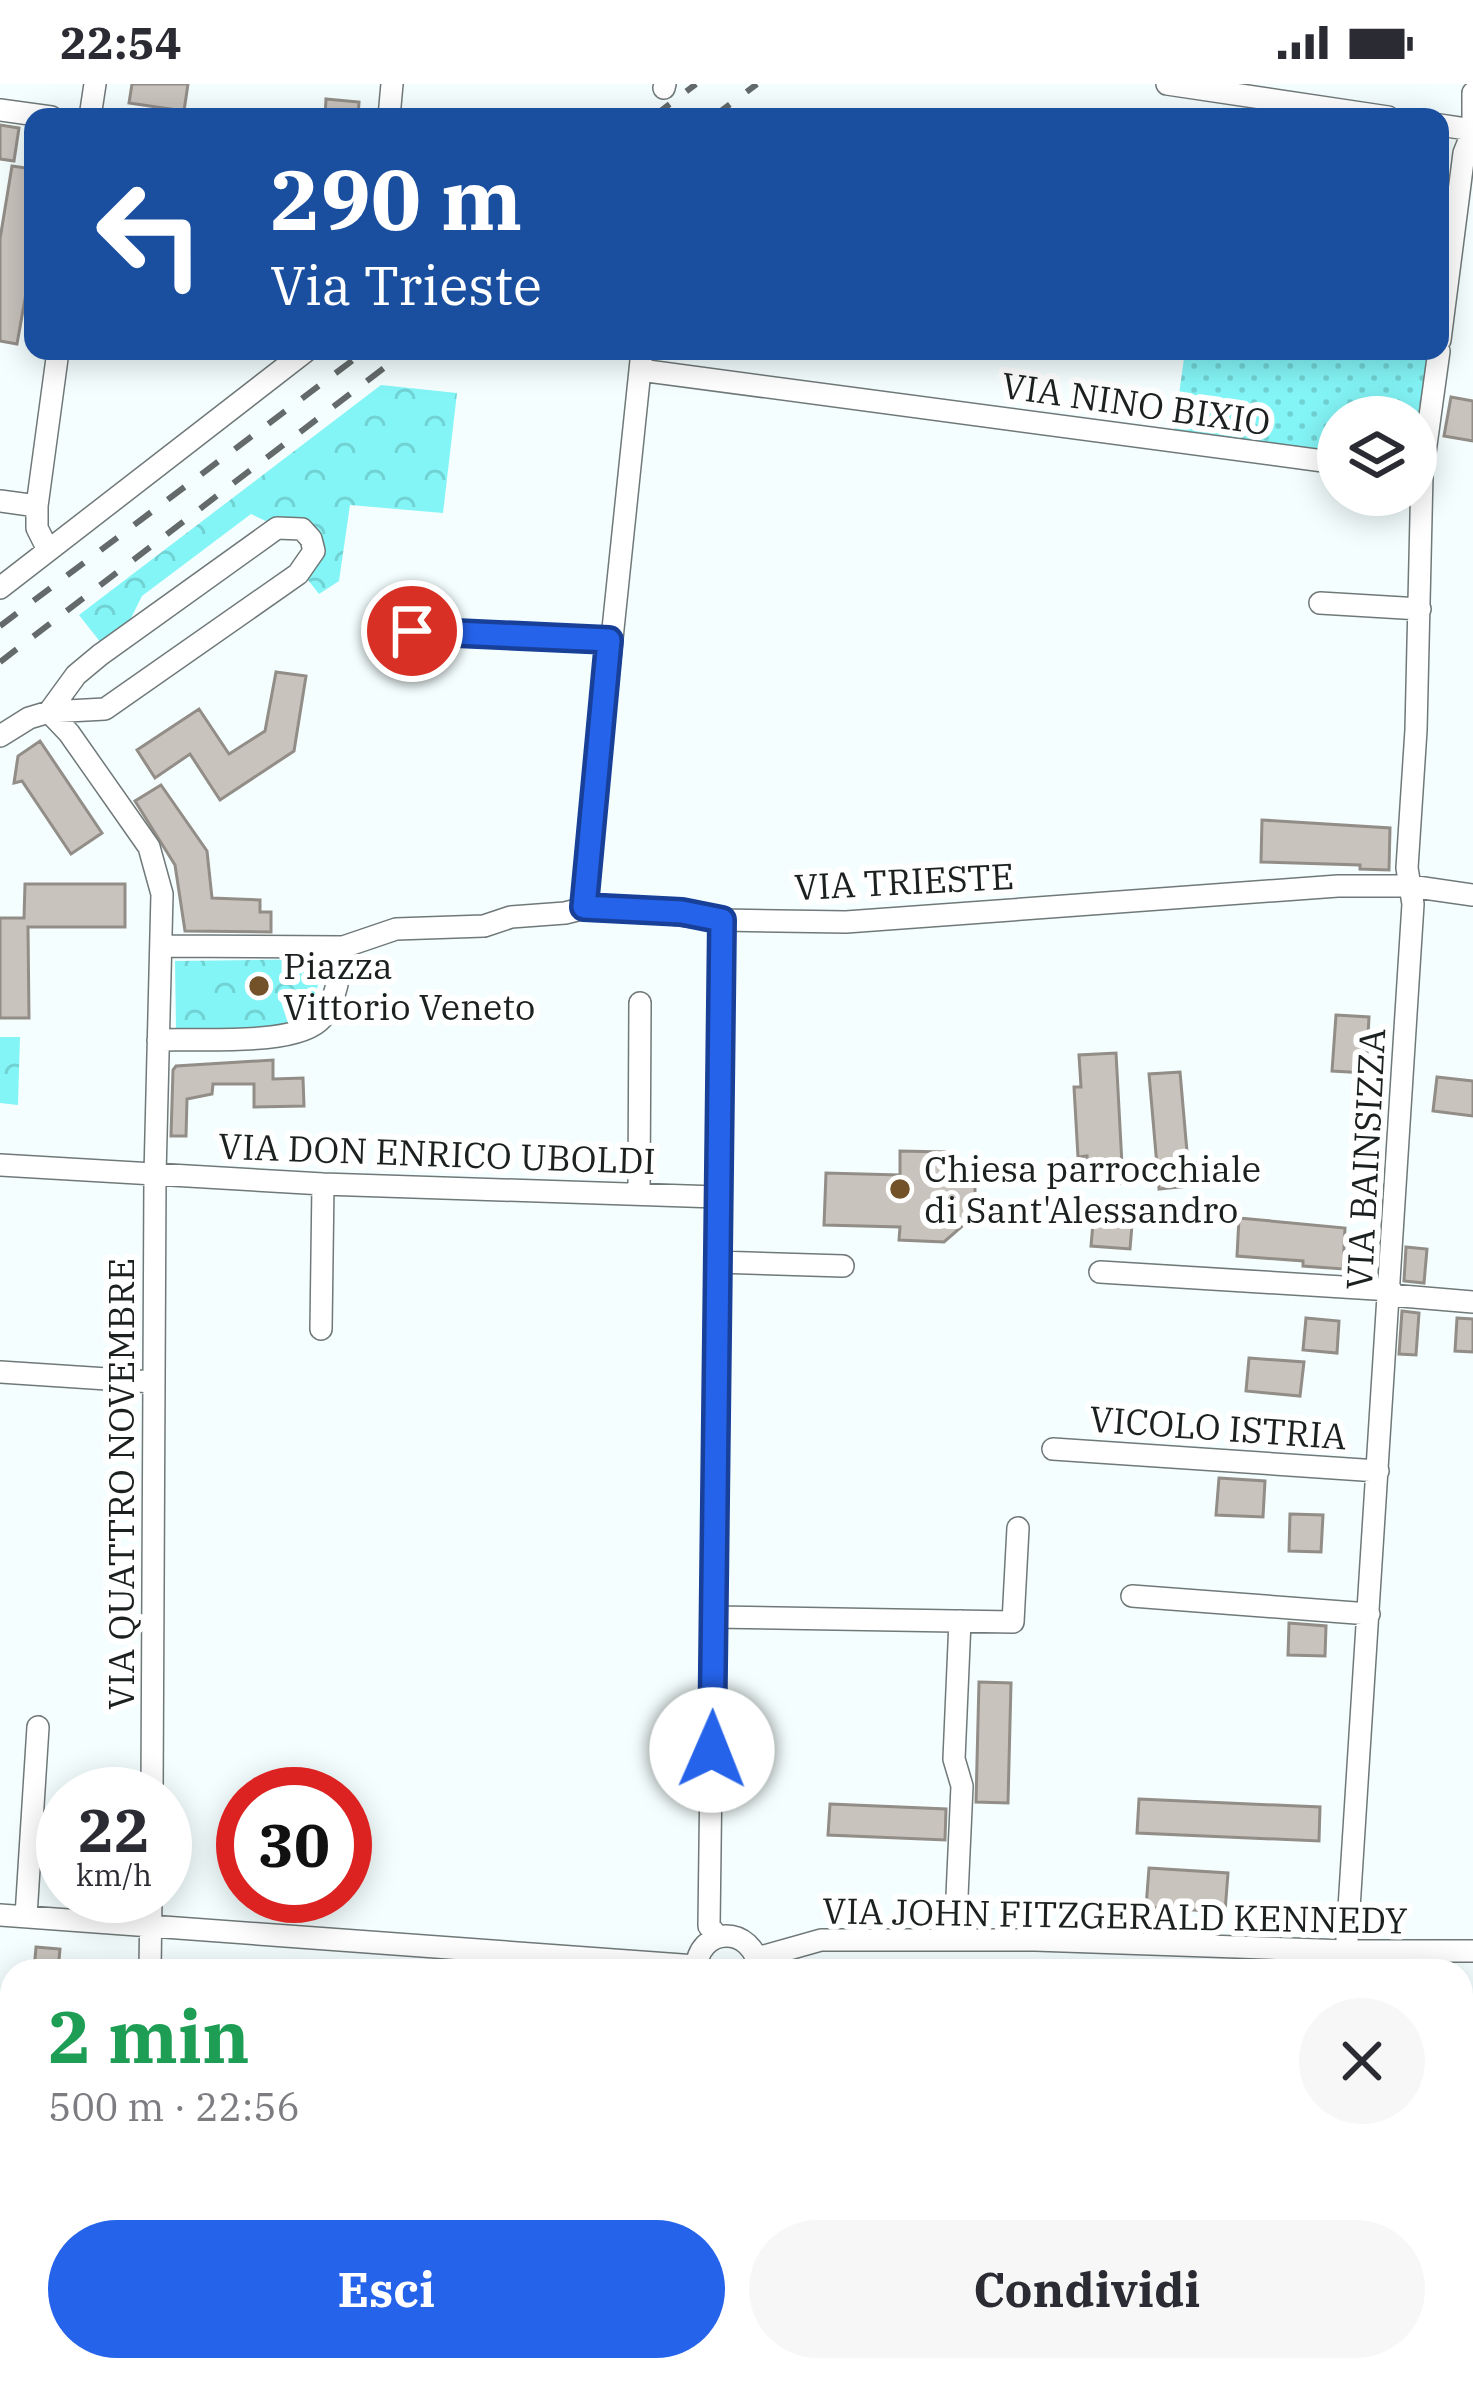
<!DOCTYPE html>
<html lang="it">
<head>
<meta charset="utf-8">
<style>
	body { margin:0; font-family:"IBM Plex Serif",serif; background:#f7f7f7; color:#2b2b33; height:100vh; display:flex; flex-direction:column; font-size:45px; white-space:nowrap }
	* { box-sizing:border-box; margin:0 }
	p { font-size:39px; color:#7c7c81 }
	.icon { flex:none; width:66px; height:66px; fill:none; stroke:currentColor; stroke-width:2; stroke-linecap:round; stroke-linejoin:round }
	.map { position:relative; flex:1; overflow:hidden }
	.details { position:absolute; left:0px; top:1875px; width:1473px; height:423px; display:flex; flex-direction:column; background:#fff; border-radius:36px 36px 0 0; box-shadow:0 6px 30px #0003 }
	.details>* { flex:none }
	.top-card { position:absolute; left:24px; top:24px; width:1425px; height:252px; border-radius:24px; box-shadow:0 6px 30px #0003; background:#1a4fa0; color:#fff; overflow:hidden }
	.fabs { position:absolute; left:1317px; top:312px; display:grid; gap:24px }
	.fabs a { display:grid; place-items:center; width:120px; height:120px; border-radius:50%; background:#fff; box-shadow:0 6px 30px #0003; font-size:60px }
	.speed { position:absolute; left:36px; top:1683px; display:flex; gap:24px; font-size:60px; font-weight:700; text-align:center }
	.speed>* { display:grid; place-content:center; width:156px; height:156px; border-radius:50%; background:#fff; box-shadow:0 6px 30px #0003; line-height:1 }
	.speed small { font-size:30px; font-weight:400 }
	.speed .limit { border:18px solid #d22; background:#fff; color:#111 }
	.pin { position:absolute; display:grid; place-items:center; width:102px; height:102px; color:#fff; margin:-51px; border:6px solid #fff; border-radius:50%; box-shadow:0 3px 12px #0007 }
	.me { position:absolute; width:132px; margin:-66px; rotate:1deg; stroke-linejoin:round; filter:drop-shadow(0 0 9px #0008) }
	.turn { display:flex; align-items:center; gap:42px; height:252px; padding:0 48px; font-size:54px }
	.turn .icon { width:156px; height:156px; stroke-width:2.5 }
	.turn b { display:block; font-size:84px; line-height:102px }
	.round { display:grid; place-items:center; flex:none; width:126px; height:126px; border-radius:63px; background:#f7f7f7 }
	.headline { display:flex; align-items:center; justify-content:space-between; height:204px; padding:0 48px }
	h1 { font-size:72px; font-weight:800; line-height:90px; color:#1e9e55 }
	.action { display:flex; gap:24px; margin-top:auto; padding:24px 48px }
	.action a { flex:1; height:138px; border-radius:72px; background:#2563eb; color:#fff; font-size:48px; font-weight:800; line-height:138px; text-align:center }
	.action a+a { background:#f7f7f7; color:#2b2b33 }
	.status { display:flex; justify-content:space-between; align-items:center; height:84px; padding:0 60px; background:#fff; direction:ltr }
	.status svg { height:33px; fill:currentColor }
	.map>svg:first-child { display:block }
	.grass { fill:url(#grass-dots) }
	.park { fill:url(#park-crowns) }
	.building { fill:#c9c3bd; stroke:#928d87; stroke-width:3 }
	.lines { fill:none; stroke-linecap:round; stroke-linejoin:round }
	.minor-casing { stroke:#707878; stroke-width:24 }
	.minor { stroke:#fff; stroke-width:21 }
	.rail { stroke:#646a6a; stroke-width:6; stroke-dasharray:21 21; stroke-linecap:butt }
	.route-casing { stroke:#184099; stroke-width:30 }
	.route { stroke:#2563eb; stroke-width:21 }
	.poi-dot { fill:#735129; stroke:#fff; stroke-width:4.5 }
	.labels { text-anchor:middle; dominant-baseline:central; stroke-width:12; stroke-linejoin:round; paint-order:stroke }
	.street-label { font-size:36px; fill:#1c2020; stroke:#fff }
	.poi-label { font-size:36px; fill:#1c2020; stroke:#fff; text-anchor:start }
</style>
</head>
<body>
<div class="status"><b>22:54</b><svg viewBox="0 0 49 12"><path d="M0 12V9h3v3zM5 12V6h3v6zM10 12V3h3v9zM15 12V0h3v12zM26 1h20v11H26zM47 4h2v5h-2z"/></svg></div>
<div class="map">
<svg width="1473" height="2297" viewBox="0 0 1473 2297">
	<defs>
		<pattern id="grass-dots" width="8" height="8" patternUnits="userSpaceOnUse" patternTransform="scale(3)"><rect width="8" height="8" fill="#84f5f7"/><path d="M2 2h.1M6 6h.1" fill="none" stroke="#71d2d3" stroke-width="1.8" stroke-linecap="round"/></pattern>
		<pattern id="park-crowns" width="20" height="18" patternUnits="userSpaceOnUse" patternTransform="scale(3)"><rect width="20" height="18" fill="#84f5f7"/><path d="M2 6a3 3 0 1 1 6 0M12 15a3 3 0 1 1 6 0" fill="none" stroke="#71d2d3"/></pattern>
	</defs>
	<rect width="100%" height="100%" fill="#f4fefe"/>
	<path class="grass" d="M 1185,267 L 1428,267 L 1416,362 L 1416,333 L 1338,333 L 1338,370 L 1174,347 Z"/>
	<path class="park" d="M 381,301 L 457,309 L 443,429 L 350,421 L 339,497 L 319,510 L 308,496 L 323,464 L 251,430 L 142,512 L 123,550 L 105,564 L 79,531 Z
		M 322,875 C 322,901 309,935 281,944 C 261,950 200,945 176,945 L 175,877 Z
		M 0,953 L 20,953 L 18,1021 L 0,1019 Z"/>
	<path class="building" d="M 132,0 L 188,0 L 184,27 L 129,19 Z
		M 326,15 L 359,18 L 358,33 L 325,33 Z
		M 0,41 L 19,44 L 14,77 L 0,75 Z
		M 12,82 L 33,85 L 33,170 L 17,260 L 0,257 L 0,155 Z
		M 1451,313 L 1473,317 L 1473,357 L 1444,352 Z
		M 276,588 L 306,592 L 294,667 L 220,716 L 190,670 L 155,694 L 137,666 L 199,625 L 229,670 L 265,647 Z
		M 40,657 L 102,749 L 71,770 L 22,697 L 14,699 L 18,672 Z
		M 161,701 L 207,767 L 212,814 L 260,816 L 260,828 L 271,828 L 271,848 L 185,847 L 175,781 L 135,717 Z
		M 1262,736 L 1390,744 L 1389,786 L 1360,785 L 1360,781 L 1261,778 Z
		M 25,800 L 125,800 L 125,843 L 28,843 L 29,934 L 0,934 L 0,834 L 24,834 Z
		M 1336,931 L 1369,933 L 1366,989 L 1332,987 Z
		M 1116,969 L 1123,1099 L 1089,1101 L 1087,1072 L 1078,1073 L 1074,1003 L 1081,1003 L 1079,971 Z
		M 273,976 L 273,995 L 303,994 L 304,1022 L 254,1023 L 254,1000 L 213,1000 L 212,1010 L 187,1015 L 186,1052 L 171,1052 L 173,986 L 176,982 Z
		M 1180,988 L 1190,1102 L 1159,1105 L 1149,990 Z
		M 1437,993 L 1473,997 L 1473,1032 L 1433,1027 Z
		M 900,1067 L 946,1068 L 975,1096 L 975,1131 L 944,1158 L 899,1156 L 900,1143 L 824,1141 L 826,1089 L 900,1091 Z
		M 1094,1127 L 1133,1129 L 1130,1165 L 1091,1162 Z
		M 1239,1134 L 1345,1144 L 1343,1185 L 1303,1182 L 1303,1177 L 1237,1172 Z
		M 1406,1163 L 1427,1165 L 1424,1199 L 1404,1197 Z
		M 1402,1227 L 1419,1229 L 1416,1271 L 1399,1270 Z
		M 1306,1234 L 1339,1237 L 1337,1269 L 1303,1266 Z
		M 1457,1234 L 1473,1235 L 1473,1268 L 1455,1267 Z
		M 1249,1274 L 1304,1278 L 1300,1312 L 1246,1307 Z
		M 1219,1394 L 1265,1397 L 1263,1433 L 1216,1431 Z
		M 1290,1430 L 1323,1431 L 1321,1468 L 1289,1467 Z
		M 1289,1539 L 1326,1542 L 1325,1572 L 1288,1571 Z
		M 979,1598 L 1011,1599 L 1008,1719 L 976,1718 Z
		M 1139,1715 L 1320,1723 L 1319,1757 L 1137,1749 Z
		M 830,1720 L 946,1725 L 945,1756 L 828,1751 Z
		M 1149,1784 L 1228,1789 L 1225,1828 L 1146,1823 Z
		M 36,1863 L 60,1865 L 58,1887 L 34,1887 Z"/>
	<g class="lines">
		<defs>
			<path id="minor" d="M 1167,0 L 1388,33
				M 664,4 L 665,0
				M 1473,9 L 1473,43
				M 0,26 L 51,33
				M 90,33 L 95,0
				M 389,33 L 392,0
				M 1440,41 L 1473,46
				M 1440,256 L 1464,69 L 1473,47
				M 640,286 L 1338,379
				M 0,417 L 37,422
				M 48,466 L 37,444 L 37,422 L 58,267
				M 0,504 L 306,267
				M 1320,519 L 1420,525
				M 412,547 L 609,556
				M 49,628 L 69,649 L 149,763 L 162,810 L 155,1091 L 152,1710
				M 0,652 L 29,634 L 49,628 L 105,625 L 298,490 L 314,467 L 311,455 L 302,445 L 277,444 L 100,571 L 76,591 L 49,628
				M 584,823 L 642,267
				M 161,862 L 343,863 L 396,845 L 484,842 L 511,833 L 565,829 L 597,821 L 722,836 L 846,838 L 1338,802 L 1410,802 L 1473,811
				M 158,956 C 196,954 298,963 322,934 C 337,915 340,887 343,863
				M 0,1081 L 323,1100 L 717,1113
				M 639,1110 L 640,919
				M 717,1178 L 843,1182
				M 1100,1188 L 1391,1206
				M 1390,1211 L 1473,1218
				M 321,1245 L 323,1100
				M 0,1288 L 153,1298
				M 1053,1365 L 1378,1387
				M 1132,1512 L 1369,1530
				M 714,1533 L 1013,1538 L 1018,1444
				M 0,1831 L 696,1882
				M 26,1832 L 38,1643
				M 718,1853 L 709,1842 L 722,836
				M 955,1856 L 962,1702 L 954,1675 L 960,1537
				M 757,1874 L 821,1856 L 1035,1856 L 1347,1867 L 1473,1867
				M 150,1887 L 151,1812
				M 696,1887 C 697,1841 754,1840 759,1886
				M 1345,1887 L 1413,820 L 1407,784 L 1416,646 L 1422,390 L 1439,267
				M 0,2051 L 12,2051
				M 0,2102 L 12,2102
				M 143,2297 L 143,2286
				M 694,2297 L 695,2286
				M 985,2297 L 985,2286
				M 1332,2297 L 1333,2286"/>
		</defs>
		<use href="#minor" class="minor-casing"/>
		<use href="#minor" class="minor"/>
		<path class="rail" d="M 653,33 L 696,0
			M 713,33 L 757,0
			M 0,542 L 365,267
			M 0,578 L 406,267"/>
	</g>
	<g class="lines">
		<defs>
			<path id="route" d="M 412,547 L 609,556 L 584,823 L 682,828 L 722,836 L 712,1666"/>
		</defs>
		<use href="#route" class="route-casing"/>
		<use href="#route" class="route"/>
	</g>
	<g class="poi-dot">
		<circle cx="259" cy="902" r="12"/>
		<circle cx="900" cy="1105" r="12"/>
	</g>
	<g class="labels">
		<g class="street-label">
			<text transform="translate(1136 319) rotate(8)">VIA NINO BIXIO</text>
			<text transform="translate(904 797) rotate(-3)">VIA TRIESTE</text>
			<text transform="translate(437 1069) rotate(2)">VIA DON ENRICO UBOLDI</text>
			<text transform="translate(1365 1075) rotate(-87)">VIA BAINSIZZA</text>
			<text transform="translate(1218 1343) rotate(4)">VICOLO ISTRIA</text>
			<text transform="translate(120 1400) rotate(-90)">VIA QUATTRO NOVEMBRE</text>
			<text transform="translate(1115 1831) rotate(1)">VIA JOHN FITZGERALD KENNEDY</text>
		</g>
		<g class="poi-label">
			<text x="283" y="881">Piazza<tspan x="283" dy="41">Vittorio Veneto</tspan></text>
			<text x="924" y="1084">Chiesa parrocchiale<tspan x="924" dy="41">di Sant'Alessandro</tspan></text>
		</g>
	</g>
</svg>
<div class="fabs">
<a><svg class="icon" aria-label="layers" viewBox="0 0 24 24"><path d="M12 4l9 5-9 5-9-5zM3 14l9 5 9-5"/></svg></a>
</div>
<div class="speed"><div>22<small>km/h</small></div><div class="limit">30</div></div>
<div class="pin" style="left:412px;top:547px;background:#d93025"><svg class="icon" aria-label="arrive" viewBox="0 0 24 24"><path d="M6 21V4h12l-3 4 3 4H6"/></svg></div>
<svg class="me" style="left:712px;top:1666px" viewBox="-20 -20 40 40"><circle r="19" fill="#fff"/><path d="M0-13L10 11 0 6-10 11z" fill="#2563eb"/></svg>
<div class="top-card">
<div class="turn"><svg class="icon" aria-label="left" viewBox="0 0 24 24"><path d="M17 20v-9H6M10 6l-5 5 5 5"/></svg><div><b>290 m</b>Via Trieste</div></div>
</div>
<section class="details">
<div class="headline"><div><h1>2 min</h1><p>500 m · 22:56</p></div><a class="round"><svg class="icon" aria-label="close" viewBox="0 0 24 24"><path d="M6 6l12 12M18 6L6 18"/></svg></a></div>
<div class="action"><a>Esci</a><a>Condividi</a></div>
</section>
</div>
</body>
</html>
